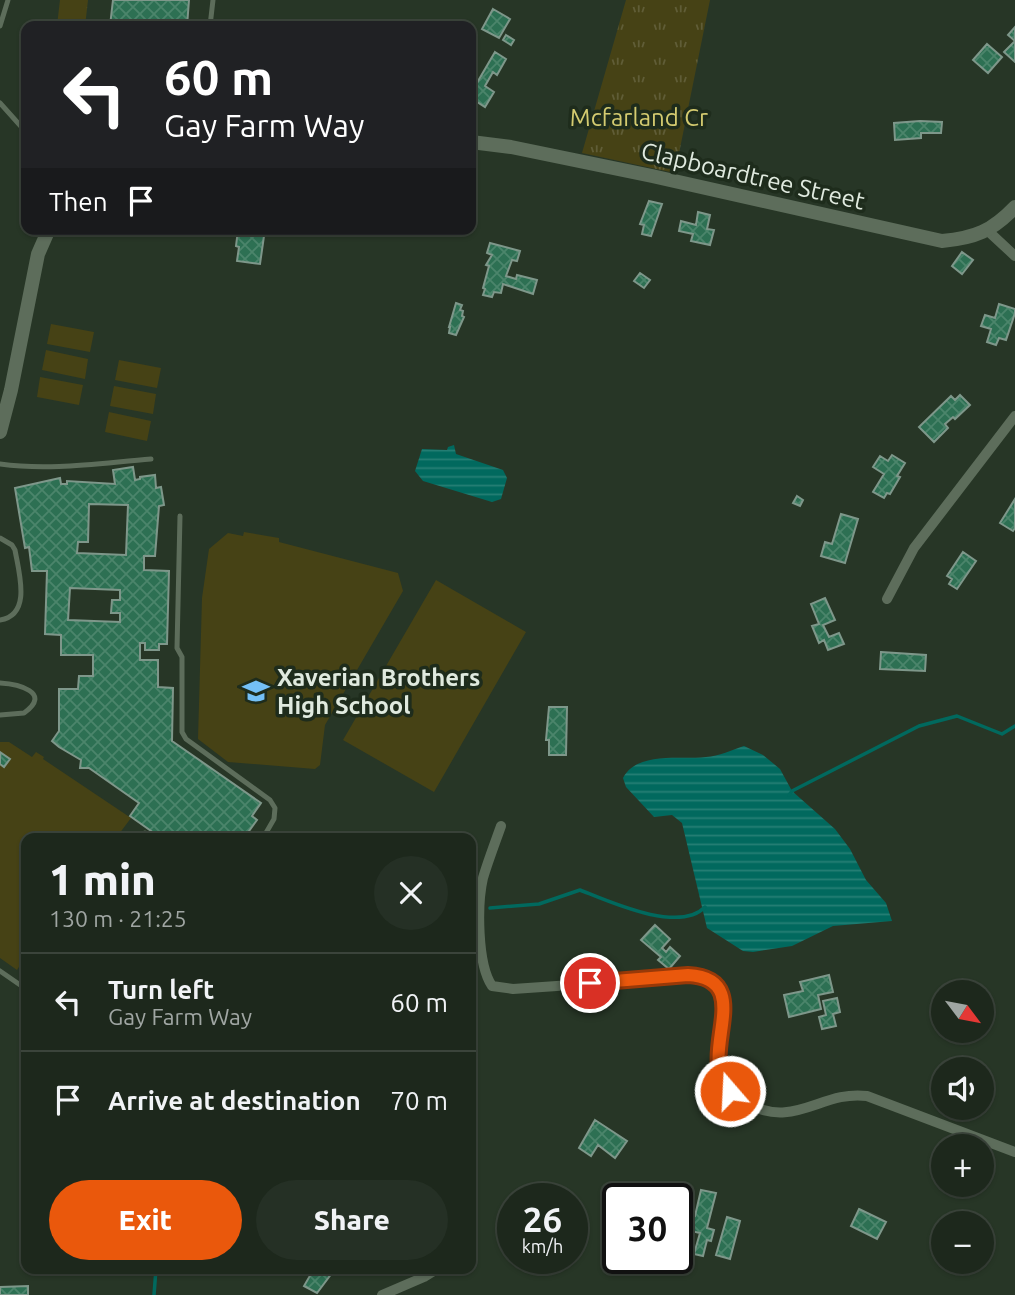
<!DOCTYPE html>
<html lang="en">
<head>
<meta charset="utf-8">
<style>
	body { margin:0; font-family:Ubuntu,sans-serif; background:#253025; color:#f1f3f6; height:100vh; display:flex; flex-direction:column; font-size:26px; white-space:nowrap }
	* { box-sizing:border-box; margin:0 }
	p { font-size:23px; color:#a0a6a3 }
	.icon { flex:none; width:38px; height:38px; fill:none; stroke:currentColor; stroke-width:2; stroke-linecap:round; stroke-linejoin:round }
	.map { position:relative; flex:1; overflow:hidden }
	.drawer { position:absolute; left:21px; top:833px; width:455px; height:441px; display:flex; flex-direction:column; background:#1d281c; border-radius:14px; box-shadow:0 2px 5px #0004,0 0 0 2px #3b443b }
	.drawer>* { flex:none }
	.guide { position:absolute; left:21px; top:21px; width:455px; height:214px; border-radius:14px; box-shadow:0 2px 5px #0004,0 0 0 2px #3b443b; background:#202124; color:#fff; overflow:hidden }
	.needle { width:46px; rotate:122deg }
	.buttons { position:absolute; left:931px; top:980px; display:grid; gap:14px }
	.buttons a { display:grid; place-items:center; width:63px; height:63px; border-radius:50%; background:#1d281c; box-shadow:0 2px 5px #0004,0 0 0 2px #3b443b; font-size:35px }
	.speed { position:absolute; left:497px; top:1183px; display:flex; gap:14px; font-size:35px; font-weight:700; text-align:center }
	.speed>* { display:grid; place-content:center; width:91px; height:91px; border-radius:50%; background:#1d281c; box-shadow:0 2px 5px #0004,0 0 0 2px #3b443b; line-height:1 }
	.speed small { font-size:18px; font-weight:400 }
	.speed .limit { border:4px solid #111; border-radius:10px; background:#fff; color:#111 }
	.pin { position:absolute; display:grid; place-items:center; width:60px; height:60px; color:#fff; margin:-30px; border:4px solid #fff; border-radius:50%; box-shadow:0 2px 7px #0007 }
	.me { position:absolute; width:77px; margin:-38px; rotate:341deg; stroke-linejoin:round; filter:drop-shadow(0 0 5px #0008) }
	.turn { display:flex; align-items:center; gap:24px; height:147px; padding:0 28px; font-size:32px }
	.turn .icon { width:91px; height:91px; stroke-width:2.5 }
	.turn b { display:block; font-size:49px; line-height:60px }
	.then { display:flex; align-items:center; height:66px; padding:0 28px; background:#0003; gap:14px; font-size:26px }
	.round { display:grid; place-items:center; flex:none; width:74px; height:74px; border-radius:37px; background:#253025 }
	.overview { display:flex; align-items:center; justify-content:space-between; height:119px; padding:0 28px }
	h1 { font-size:42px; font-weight:800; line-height:52px }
	.cta { display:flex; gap:14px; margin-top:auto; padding:14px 28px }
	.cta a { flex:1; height:80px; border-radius:42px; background:#ea580c; color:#fff; font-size:28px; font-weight:800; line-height:80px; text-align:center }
	.cta a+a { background:#253025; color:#f1f3f6 }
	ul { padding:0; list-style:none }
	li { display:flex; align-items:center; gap:21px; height:98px; padding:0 28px; border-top:2px solid #3b443b }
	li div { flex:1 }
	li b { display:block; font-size:26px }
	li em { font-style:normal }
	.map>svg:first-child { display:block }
	.park { fill:url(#park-tufts) }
	.pitch { fill:#464215 }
	.water { fill:url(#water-rules) }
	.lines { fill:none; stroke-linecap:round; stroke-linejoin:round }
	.stream { stroke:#01695e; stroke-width:3.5 }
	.building { fill:url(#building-cross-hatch); stroke:#7e978a; stroke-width:2; fill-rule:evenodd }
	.lane { stroke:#5d6d5b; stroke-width:5 }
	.street { stroke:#5d6d5b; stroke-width:10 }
	.secondary { stroke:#5d6d5b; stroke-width:14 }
	.route-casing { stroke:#983908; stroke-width:18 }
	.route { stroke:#ea580c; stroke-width:12 }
	.labels { text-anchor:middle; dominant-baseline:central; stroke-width:7; stroke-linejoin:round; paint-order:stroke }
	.park-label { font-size:24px; fill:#d4cb70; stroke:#1e2c1c }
	.street-label { font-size:24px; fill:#e0eadf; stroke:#1e2c1c }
	.poi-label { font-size:24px; font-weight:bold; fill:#e0eadf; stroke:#1e2c1c; text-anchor:start }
</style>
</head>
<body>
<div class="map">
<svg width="1015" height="1295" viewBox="0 0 1015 1295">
	<defs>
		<pattern id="park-tufts" width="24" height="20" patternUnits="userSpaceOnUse" patternTransform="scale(1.75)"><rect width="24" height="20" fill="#464215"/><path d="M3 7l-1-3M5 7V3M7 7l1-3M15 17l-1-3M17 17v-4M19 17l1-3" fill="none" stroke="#605d37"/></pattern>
		<pattern id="water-rules" width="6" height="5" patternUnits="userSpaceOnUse" patternTransform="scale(1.75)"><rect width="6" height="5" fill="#01695e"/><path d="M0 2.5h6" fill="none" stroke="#267f75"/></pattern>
		<pattern id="building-cross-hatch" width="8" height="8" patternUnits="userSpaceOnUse" patternTransform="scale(1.75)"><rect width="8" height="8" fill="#2d7053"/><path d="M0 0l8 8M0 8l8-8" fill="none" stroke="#4b856b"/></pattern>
	</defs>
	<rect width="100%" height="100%" fill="#273626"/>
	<path class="park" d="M 60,0 L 88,0 L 85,26 L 57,26 Z
		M 626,0 L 710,0 L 675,173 L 582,153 Z"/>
	<path class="pitch" d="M 51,324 L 94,332 L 90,352 L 47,344 Z
		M 46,350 L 88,359 L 85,379 L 42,370 Z
		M 119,360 L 161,368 L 157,388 L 115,380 Z
		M 40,377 L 83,385 L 79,405 L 37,397 Z
		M 114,386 L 156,394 L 153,414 L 110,406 Z
		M 109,412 L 151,421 L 147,441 L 105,432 Z
		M 244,532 L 279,538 L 279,542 L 398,573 L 403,591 L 325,725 L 320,765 L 315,769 L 228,762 L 198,739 L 202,598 L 209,549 L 228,533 L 243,536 Z
		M 436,580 L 526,632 L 434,792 L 343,740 Z
		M 0,742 L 9,742 L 32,757 L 36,752 L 44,757 L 43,759 L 131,818 L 116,838 L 26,838 L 26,964 L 22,962 L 17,970 L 0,958 Z"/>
	<path class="water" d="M 454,445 L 456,454 L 503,470 L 507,478 L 501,499 L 492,502 L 423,481 L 415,471 L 422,449 L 447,450 L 448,447 Z
		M 744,746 L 763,755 L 780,769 L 792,791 L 835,829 L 850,849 L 866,880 L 886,903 L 892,921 L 833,926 L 792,946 L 753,952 L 743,951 L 707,928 L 682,823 L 672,815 L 654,817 L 626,787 L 623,778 C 637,751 680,760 706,757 C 719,756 732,750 744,746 Z"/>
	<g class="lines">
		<path class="stream" d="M 789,795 L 792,791 L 919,726 L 957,716 L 1002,734 L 1015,726
			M 490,908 L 539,904 L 580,890 C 608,901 679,934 705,907
			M 154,1295 L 156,1269"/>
	</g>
	<path class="building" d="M 113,0 L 189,0 L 187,26 L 110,26 Z
		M 493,9 L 510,19 L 499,38 L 482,29 Z
		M 1015,27 L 1015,62 L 1004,52 L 1015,41 L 1008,35 Z
		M 506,35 L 514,40 L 511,45 L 503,40 Z
		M 987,44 L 1002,57 L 988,73 L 973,60 Z
		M 495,52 L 506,59 L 497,75 L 493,72 L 485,86 L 494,92 L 485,107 L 471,98 L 471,93 Z
		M 920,121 L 942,122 L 941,133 L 921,133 L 921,138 L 895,140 L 894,123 Z
		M 649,201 L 662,204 L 651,236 L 642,234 L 644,225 L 640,224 Z
		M 698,212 L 710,215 L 707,229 L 714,230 L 710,245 L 691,241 L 693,234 L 679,231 L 681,221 L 696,225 Z
		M 235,229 L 265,229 L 260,264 L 237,261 L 239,247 L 236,246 L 238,230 Z
		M 490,243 L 520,251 L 517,261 L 512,260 L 506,276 L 516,279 L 517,275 L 537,280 L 533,294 L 503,284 L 501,293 L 494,292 L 492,297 L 483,295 L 485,289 L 483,288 L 489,266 L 486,265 L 492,255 L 487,253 Z
		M 962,252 L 973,260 L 962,274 L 952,266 Z
		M 640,273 L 650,280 L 644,288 L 634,281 Z
		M 456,303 L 462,305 L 460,310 L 463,311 L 462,316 L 464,317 L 456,335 L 449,333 L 450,327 L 449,327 Z
		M 999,304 L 1015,309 L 1015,313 L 1006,340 L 999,338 L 996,345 L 987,342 L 991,329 L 981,326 L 985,315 L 995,318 Z
		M 960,395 L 970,405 L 955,419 L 953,417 L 945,424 L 948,428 L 934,442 L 919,427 L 951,396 L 955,400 Z
		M 892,455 L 905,463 L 897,476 L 900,477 L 890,494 L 887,493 L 884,498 L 873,492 L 884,474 L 873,467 L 880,456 L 888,461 Z
		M 133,467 L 135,480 L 140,479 L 140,477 L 155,475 L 156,488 L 161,487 L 164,505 L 159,506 L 155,556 L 144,556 L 144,570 L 169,571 L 167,644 L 159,644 L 159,650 L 145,650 L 145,643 L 140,643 L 140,660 L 158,660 L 158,687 L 173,688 L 172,741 L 261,803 L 252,816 L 257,820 L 244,838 L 161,838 L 130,816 L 139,803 L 89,768 L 80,768 L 81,760 L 59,747 L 52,741 L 59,731 L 59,689 L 78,689 L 79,676 L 93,676 L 93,655 L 61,655 L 61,635 L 45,634 L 47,571 L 32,571 L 29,547 L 25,548 L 15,488 L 60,478 L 61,484 L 67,484 L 67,481 L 115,484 L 113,470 ZM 89,504 L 128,505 L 126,555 L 77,553 L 78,542 L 88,542 ZM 70,588 L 120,590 L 120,600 L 112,600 L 111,613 L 120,613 L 120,622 L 68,620 Z
		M 797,496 L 803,500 L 800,506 L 793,503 Z
		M 1015,499 L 1015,528 L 1013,531 L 1000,523 Z
		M 841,514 L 858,519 L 845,563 L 821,556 L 825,542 L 832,544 Z
		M 963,552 L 976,561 L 957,589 L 949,584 L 952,579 L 947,576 Z
		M 825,598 L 835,620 L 823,625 L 829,637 L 839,633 L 844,644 L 828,650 L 824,640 L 819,643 L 812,626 L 819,624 L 811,604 Z
		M 881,652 L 926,655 L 925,671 L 880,669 Z
		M 549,707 L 567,707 L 566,755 L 549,755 L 549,740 L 546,740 Z
		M 0,752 L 10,759 L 4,767 L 0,764 Z
		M 655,925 L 670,939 L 662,948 L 666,952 L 670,947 L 680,956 L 669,969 L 658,960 L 661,957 L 641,940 Z
		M 829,975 L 833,992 L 818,995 L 821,1009 L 789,1017 L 784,995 L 803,991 L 800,982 Z
		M 837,998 L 840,1012 L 833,1014 L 836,1026 L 822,1029 L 819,1017 L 826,1015 L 823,1001 Z
		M 595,1120 L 627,1141 L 615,1158 L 598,1145 L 591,1156 L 579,1148 Z
		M 701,1190 L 716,1193 L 707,1228 L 714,1230 L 711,1241 L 707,1240 L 703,1256 L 694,1254 L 700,1233 L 691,1231 L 692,1225 L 677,1221 L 678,1212 L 695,1216 Z
		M 859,1209 L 886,1222 L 877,1239 L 851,1226 Z
		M 727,1217 L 740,1221 L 730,1259 L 716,1255 Z
		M 309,1269 L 335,1269 L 317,1293 L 304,1286 L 311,1274 L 307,1272 Z
		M 28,1286 L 28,1295 L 0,1295 L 0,1287 Z"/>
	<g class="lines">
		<path class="lane" d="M 0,26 L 8,0
			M 210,26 L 213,0
			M 0,103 L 26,132
			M 0,464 C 50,471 100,463 151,459
			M 180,516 L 177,648 L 182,657 L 182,732 L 186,739 L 270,800 L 275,808 L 274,819 L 263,838
			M 0,538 L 12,545 L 15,550 C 19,573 32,615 0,620
			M 0,683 C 17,684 53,692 24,713 L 0,715
			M 145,833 L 154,838
			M 0,971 L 26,989"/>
		<path class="street" d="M 987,230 L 1015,256
			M 887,599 L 914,548 L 1015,416
			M 501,826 C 495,843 488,861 483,878 C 477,904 477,964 492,986 L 513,989 L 703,976 C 756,1008 683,1069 748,1104 C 795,1129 822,1090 867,1096 L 1015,1152
			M 382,1295 L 424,1277 L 437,1269"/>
		<path class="secondary" d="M 471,142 L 511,147 L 652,176 L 942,241 C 975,238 992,231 1015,207
			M 0,432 L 11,390 L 38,254 L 49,229"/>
	</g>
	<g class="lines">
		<defs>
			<path id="route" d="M 590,983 L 688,975 C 746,978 714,1032 719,1066 C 721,1076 725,1083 730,1091"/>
		</defs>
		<use href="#route" class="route-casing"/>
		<use href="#route" class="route"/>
	</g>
	<defs>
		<symbol id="school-bare" viewBox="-9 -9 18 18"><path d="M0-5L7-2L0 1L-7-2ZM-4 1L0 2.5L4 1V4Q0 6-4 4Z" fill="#74c0f6" stroke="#1e2c1c" stroke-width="2.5" paint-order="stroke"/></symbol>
	</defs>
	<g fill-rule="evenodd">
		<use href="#school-bare" x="237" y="672" width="38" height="38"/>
	</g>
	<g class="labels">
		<g class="park-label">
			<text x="639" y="117">Mcfarland Cr</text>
		</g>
		<g class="street-label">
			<text transform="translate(753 176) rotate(13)">Clapboardtree Street</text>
		</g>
		<g class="poi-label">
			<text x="277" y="677">Xaverian Brothers<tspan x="277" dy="28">High School</tspan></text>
		</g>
	</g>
</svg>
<div class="buttons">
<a><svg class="needle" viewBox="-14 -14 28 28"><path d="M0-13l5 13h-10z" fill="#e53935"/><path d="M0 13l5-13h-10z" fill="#a0a6a3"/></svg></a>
<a><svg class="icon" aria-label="sound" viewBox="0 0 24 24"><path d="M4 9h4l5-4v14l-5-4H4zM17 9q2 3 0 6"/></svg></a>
<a>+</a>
<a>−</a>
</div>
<div class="speed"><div>26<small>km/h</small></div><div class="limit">30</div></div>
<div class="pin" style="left:590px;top:983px;background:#d93025"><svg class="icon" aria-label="arrive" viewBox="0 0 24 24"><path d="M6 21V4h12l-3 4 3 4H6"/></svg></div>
<svg class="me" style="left:730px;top:1091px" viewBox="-20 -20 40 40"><circle r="17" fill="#ea580c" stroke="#fff" stroke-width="3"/><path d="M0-11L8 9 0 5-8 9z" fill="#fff"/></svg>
<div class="guide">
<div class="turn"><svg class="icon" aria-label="left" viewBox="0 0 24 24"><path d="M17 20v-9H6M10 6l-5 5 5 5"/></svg><div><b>60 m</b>Gay Farm Way</div></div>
<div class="then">Then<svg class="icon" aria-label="arrive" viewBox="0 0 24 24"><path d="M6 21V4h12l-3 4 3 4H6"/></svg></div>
</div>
<section class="drawer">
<div class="overview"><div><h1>1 min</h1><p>130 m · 21:25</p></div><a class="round"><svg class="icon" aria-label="close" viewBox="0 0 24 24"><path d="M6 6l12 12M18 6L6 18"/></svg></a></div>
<ul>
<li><svg class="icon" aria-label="left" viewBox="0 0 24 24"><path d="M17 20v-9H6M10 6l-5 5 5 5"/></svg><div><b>Turn left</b><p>Gay Farm Way</p></div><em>60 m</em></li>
<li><svg class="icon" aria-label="arrive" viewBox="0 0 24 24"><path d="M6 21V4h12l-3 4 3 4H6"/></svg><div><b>Arrive at destination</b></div><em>70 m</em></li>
</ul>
<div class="cta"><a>Exit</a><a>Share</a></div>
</section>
</div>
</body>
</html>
